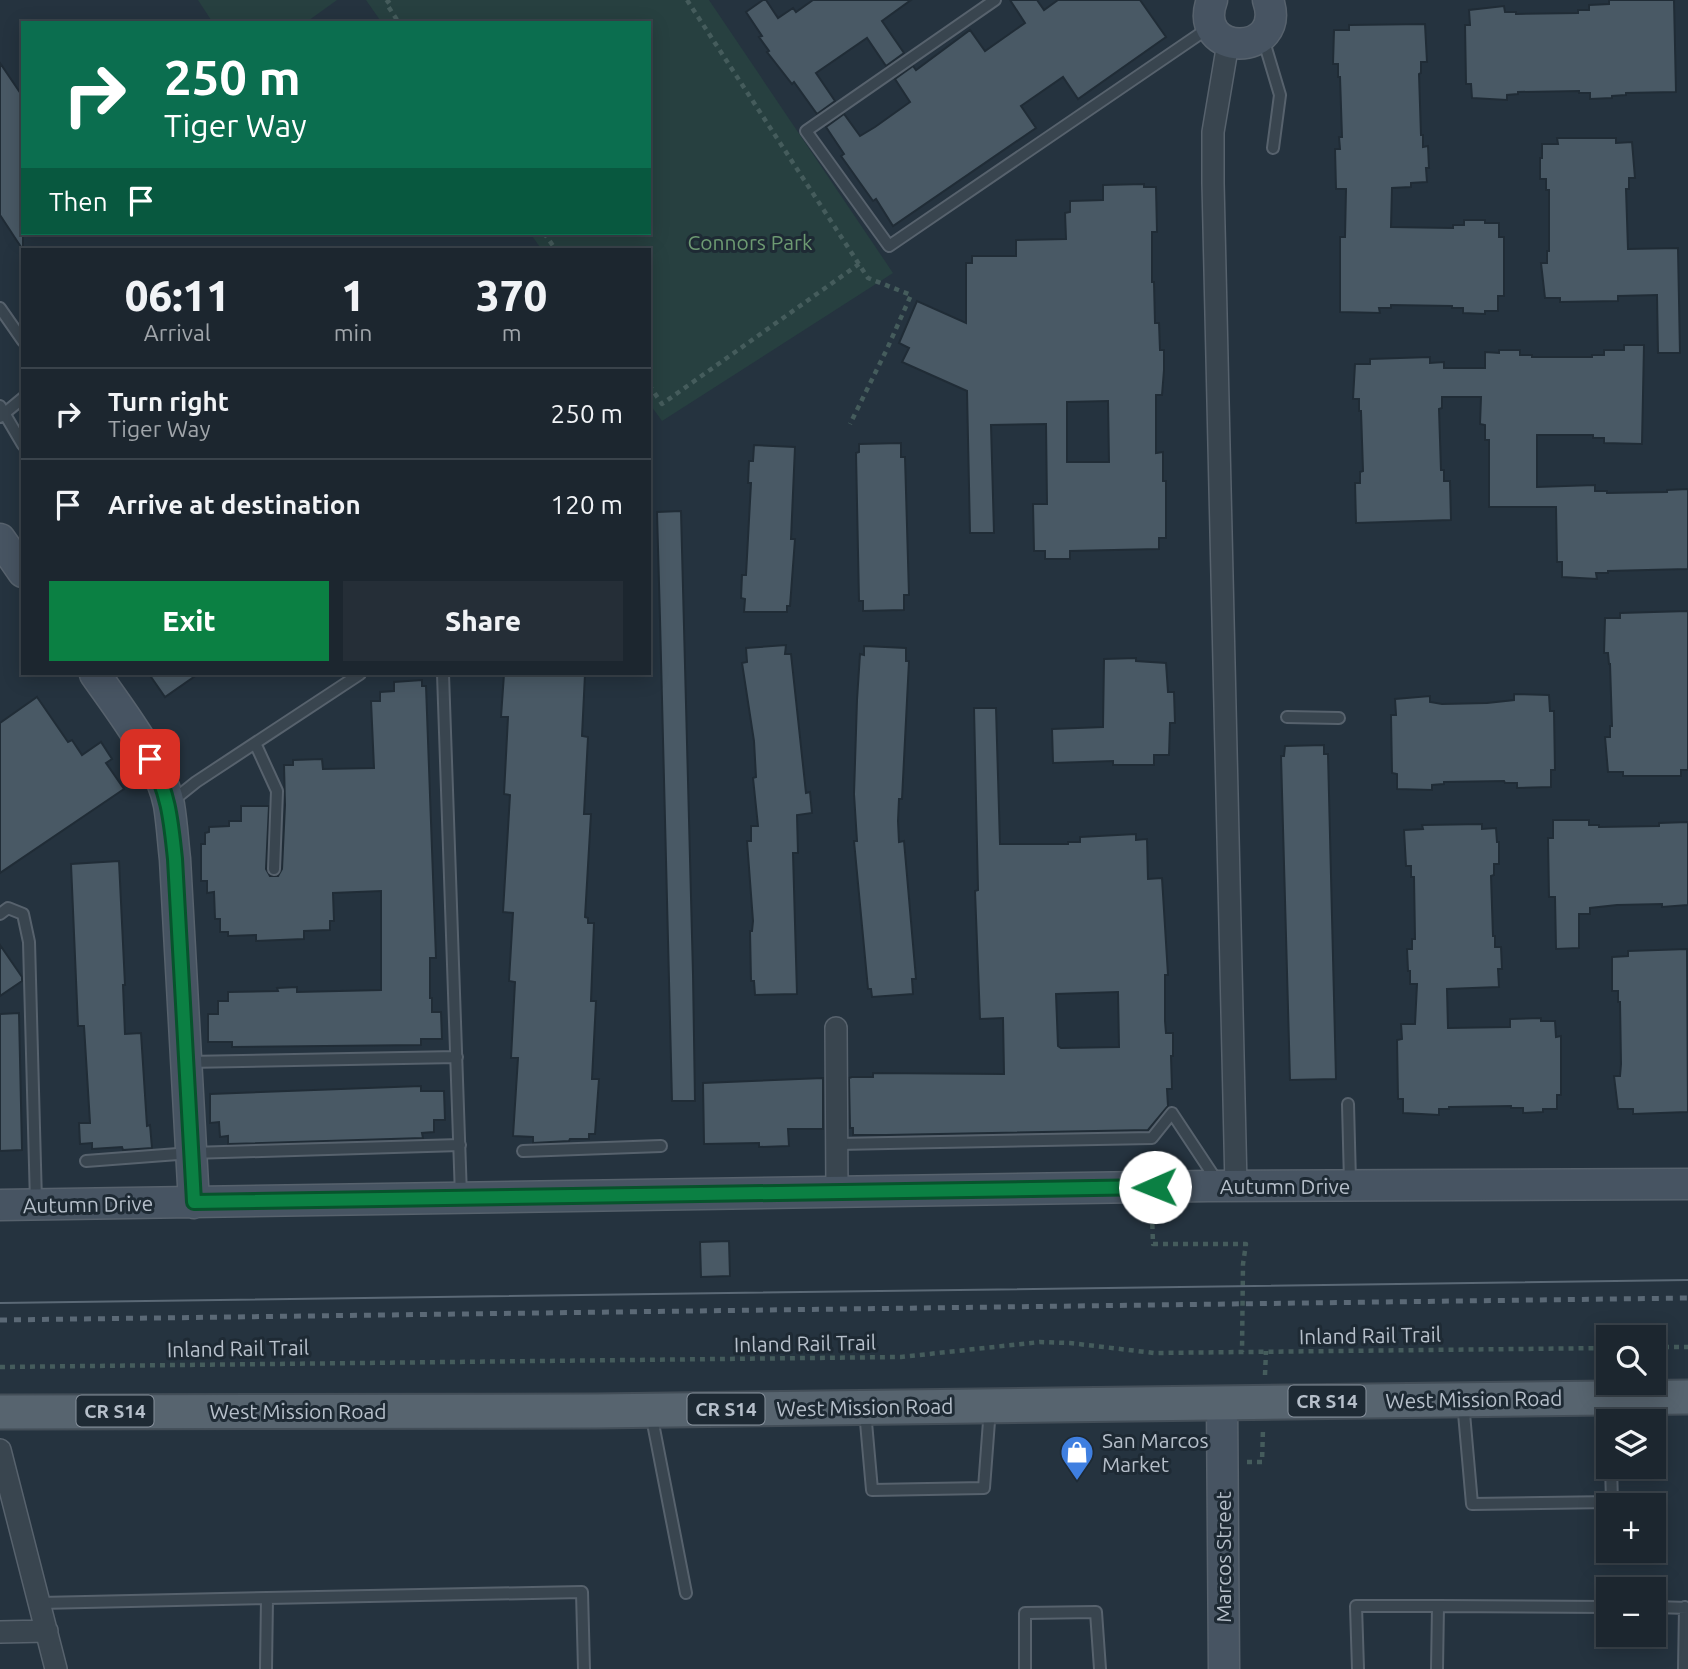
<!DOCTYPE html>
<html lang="en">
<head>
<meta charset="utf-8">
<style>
	body { margin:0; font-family:Ubuntu,sans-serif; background:#252e37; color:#f1f3f6; height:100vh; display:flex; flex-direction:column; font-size:26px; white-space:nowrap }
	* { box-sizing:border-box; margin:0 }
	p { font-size:23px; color:#a0a5aa }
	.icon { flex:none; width:38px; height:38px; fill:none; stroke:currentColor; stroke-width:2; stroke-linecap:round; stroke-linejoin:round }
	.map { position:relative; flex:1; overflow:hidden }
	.details { position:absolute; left:21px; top:248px; width:630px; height:427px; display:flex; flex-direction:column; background:#1c262f; border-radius:0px; box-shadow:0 4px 18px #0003,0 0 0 2px #3a434b }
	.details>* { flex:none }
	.top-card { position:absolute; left:21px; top:21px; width:630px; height:214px; border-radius:0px; box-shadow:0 4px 18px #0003,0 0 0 2px #3a434b; background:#0b6e4f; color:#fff; overflow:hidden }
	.controls { position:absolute; left:1596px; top:1325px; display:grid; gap:14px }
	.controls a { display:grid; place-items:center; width:70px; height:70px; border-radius:0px; background:#1c262f; box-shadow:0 4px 18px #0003,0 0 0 2px #3a434b; font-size:35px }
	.pin { position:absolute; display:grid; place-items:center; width:60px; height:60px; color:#fff; margin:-30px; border-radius:14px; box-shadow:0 4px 10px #0006 }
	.me { position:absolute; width:77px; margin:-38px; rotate:269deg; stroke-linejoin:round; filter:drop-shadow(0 0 5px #0008) }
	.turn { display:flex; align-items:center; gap:24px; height:147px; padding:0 28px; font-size:32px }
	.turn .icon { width:91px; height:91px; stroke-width:2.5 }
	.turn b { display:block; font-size:49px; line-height:60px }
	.then { display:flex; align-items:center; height:66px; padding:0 28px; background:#0003; gap:14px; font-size:26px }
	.eta { display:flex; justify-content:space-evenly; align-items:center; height:119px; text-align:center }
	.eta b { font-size:42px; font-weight:800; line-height:49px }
	.primary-button { display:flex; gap:14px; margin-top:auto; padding:14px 28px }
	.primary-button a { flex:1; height:80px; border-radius:0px; background:#0b8043; color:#fff; font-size:28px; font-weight:800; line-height:80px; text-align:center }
	.primary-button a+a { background:#252e37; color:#f1f3f6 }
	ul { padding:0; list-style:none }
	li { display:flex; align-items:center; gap:21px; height:91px; padding:0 28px; border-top:2px solid #3a434b }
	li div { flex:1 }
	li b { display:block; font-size:26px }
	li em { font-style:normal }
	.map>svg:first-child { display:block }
	.green { fill:#274040 }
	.building { fill:#495965; stroke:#202c36; stroke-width:2; fill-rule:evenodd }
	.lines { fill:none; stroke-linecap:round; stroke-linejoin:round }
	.lane-casing { stroke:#57626d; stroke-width:14 }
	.street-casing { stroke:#57626d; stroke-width:24 }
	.secondary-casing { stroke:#57626d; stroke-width:33 }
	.primary-casing { stroke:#434e58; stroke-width:37 }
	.path { stroke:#455c5c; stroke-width:4.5; stroke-dasharray:5 5; stroke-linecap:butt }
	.lane { stroke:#39454f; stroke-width:10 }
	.street { stroke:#39454f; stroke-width:21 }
	.secondary { stroke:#475462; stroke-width:30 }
	.primary { stroke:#57646f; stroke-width:33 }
	.tram { stroke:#5b6976; stroke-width:2 }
	.rail { stroke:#5b6976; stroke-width:5; stroke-dasharray:7 7; stroke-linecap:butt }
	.route-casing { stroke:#07532c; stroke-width:18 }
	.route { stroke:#0b8043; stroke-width:12 }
	.labels { text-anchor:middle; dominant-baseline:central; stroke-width:6; stroke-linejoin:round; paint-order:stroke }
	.shield { fill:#1e2a34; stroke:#88929d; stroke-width:2 }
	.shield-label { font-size:19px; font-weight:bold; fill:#b6bfca }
	.park-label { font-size:21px; fill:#6d9a72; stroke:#1e2a34 }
	.street-label { font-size:21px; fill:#b6bfca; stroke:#1e2a34 }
	.poi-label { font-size:21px; fill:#b6bfca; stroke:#1e2a34; text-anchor:start }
</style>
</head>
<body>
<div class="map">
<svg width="1688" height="1669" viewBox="0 0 1688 1669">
	<rect width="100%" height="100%" fill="#25333f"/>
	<path class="green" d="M 198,0 L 337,0 L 305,23 L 213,23 Z
		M 366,0 L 709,0 L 893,273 L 662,421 L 649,403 L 649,250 L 542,250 L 530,233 L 649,233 L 649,23 L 382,23 Z"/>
	<path class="building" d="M 763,0 L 766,0 L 778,18 L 793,8 L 796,12 L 813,0 L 911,0 L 882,21 L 904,53 L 886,66 L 867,38 L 816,73 L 835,101 L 817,114 L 794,82 L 792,84 L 767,52 L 769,51 L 759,37 L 762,36 L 746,12 Z
		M 1010,0 L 1037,0 L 1044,10 L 1058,0 L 1140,0 L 1166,37 L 1078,99 L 1063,77 L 1021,106 L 1036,128 L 893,226 L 876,199 L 873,201 L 851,170 L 841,156 L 844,154 L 826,127 L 844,114 L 860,136 L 875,127 L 910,102 L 895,79 L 913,66 L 916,70 L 970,30 L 985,51 L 1025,23 Z
		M 1609,0 L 1674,0 L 1676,92 L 1626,93 L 1626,95 L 1612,96 L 1612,98 L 1590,99 L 1590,93 L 1579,93 L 1579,91 L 1518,92 L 1518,94 L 1507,95 L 1507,100 L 1472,98 L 1471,84 L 1466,84 L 1465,25 L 1470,25 L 1469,10 L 1504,6 L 1505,12 L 1516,12 L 1516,14 L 1578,13 L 1578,10 L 1589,10 L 1589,5 L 1609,4 Z
		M 1425,24 L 1427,62 L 1421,62 L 1421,73 L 1419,74 L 1421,135 L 1423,135 L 1423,147 L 1428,146 L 1429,168 L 1426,168 L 1427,182 L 1411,183 L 1411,187 L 1392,188 L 1391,227 L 1453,228 L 1453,225 L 1464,225 L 1464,220 L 1485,220 L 1485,223 L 1499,223 L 1499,237 L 1504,237 L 1504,296 L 1498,296 L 1498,311 L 1485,311 L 1485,314 L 1463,313 L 1463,308 L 1452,308 L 1452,306 L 1391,305 L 1391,308 L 1379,308 L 1380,313 L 1340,312 L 1340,237 L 1345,237 L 1346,189 L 1336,189 L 1335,149 L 1340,149 L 1339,137 L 1342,137 L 1340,77 L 1338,77 L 1338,64 L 1333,64 L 1334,30 L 1349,30 L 1349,25 Z
		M 0,63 L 23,97 L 23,250 L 0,215 Z
		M 1557,138 L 1616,138 L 1616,143 L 1632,142 L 1635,178 L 1629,178 L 1629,189 L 1626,189 L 1628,249 L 1678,248 L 1680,353 L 1658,353 L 1657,295 L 1618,296 L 1618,301 L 1560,302 L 1560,298 L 1545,298 L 1541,263 L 1547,263 L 1547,251 L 1549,251 L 1549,190 L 1546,190 L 1546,179 L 1540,179 L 1540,158 L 1542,158 L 1542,144 L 1558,144 Z
		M 1144,184 L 1144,187 L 1156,187 L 1157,232 L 1152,232 L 1152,282 L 1154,282 L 1155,323 L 1159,323 L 1160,350 L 1164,350 L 1164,370 L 1162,395 L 1156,395 L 1156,453 L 1163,452 L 1163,481 L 1166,481 L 1166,538 L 1159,538 L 1159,549 L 1070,551 L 1070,559 L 1045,559 L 1045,551 L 1034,551 L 1033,504 L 1047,504 L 1046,424 L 991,425 L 994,533 L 970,533 L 967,391 L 902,362 L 909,348 L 899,343 L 917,301 L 966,323 L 966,263 L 972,263 L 972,256 L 1016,256 L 1016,240 L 1066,239 L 1065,213 L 1070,212 L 1070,201 L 1103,200 L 1103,185 ZM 1108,401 L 1109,462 L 1067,462 L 1067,402 Z
		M 1624,345 L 1644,345 L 1642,444 L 1604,443 L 1604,438 L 1593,438 L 1593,435 L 1537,435 L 1537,487 L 1595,485 L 1595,491 L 1607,491 L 1607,493 L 1667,492 L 1667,490 L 1688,489 L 1688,569 L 1608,571 L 1608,573 L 1596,573 L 1597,579 L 1562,577 L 1562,562 L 1557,562 L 1556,507 L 1489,507 L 1489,440 L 1485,440 L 1485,425 L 1480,424 L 1481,397 L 1442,397 L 1442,408 L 1439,409 L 1441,470 L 1444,470 L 1444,481 L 1450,481 L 1451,520 L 1356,523 L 1355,483 L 1360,483 L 1360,472 L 1363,471 L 1361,411 L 1359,411 L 1359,399 L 1353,399 L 1355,364 L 1370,364 L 1370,359 L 1430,357 L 1430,363 L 1444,362 L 1444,368 L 1485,368 L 1485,352 L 1499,353 L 1499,350 L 1520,350 L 1520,355 L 1532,355 L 1532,357 L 1592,357 L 1592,355 L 1604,355 L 1604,350 L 1624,350 Z
		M 901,443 L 901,457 L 905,457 L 909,595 L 904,595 L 904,610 L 863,611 L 863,601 L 859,601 L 856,453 L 859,452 L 859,444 Z
		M 754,445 L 795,447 L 791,539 L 795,539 L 790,606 L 787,606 L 787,612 L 744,612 L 745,599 L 741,598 L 742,575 L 746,575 L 748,538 L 751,483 L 748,483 L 749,461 L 753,461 Z
		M 681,511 L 693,974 L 695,1101 L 672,1101 L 660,619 L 657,512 Z
		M 1688,611 L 1688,770 L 1681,770 L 1681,776 L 1623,776 L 1623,772 L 1608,772 L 1605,737 L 1610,737 L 1610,726 L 1612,726 L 1610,664 L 1609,664 L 1608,653 L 1604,653 L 1605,618 L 1620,618 L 1620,613 Z
		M 786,645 L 785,654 L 791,654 L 806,793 L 810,792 L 812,813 L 797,815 L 798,853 L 793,853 L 797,994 L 755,995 L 754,981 L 751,981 L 750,931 L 752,931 L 753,921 L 747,841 L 751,841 L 751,826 L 758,826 L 753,778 L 756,777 L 754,741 L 742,663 L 747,662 L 746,648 Z
		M 864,646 L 906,648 L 906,661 L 909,661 L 902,799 L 899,799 L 898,821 L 899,842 L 904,841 L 916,979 L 912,979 L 913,994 L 872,997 L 871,989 L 868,989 L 854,841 L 857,841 L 854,794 L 857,700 L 860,654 L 864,655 Z
		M 1136,658 L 1136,661 L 1166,663 L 1168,692 L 1174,692 L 1175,723 L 1170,723 L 1169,755 L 1154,755 L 1154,765 L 1113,765 L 1113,761 L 1053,763 L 1052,729 L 1103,727 L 1104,659 Z
		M 149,674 L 198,674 L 165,697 Z
		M 504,674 L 585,674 L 582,736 L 588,737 L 584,814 L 591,814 L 585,917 L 588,918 L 588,923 L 594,923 L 591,1001 L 596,1001 L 592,1079 L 599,1079 L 595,1134 L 589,1134 L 589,1139 L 570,1139 L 569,1141 L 533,1143 L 533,1137 L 513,1136 L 518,1058 L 511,1058 L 515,982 L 509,981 L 513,913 L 503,912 L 510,795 L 504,794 L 508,717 L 501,717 Z
		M 422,680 L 422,686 L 426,686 L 436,958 L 430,958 L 430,998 L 432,998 L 432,1012 L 441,1012 L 442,1039 L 421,1039 L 421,1045 L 232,1047 L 232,1042 L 208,1042 L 208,1014 L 218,1014 L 218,1001 L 228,1001 L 228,992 L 278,991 L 277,988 L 297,987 L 297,992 L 381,990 L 381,891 L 333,893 L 334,921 L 330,921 L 330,930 L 304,931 L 304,939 L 256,941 L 256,935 L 228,936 L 228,932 L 220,932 L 220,919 L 215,919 L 214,892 L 207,893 L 207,881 L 201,881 L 201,844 L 205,844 L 205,833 L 209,832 L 209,827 L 229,826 L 229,821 L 241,821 L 241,806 L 269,806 L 266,869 L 270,876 L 278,876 L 282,869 L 285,805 L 284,765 L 293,765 L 293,760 L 322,759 L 323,769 L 374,768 L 371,701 L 380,701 L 380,692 L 394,691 L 394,682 Z
		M 1514,694 L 1549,695 L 1550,711 L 1554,711 L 1555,770 L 1551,770 L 1551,787 L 1517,788 L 1517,783 L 1505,783 L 1504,781 L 1444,782 L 1444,784 L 1432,785 L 1432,790 L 1397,789 L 1397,774 L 1392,773 L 1391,715 L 1396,715 L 1395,699 L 1430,696 L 1430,702 L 1442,704 L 1487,703 L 1514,700 Z
		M 37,697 L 68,742 L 72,740 L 82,755 L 101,742 L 112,759 L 106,763 L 124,789 L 0,873 L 0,723 Z
		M 974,708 L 996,708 L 1000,844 L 1068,844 L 1068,842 L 1080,842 L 1080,837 L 1136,834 L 1136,840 L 1147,839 L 1148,879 L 1162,878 L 1168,975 L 1165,975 L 1165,1021 L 1166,1033 L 1173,1033 L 1173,1056 L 1171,1056 L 1172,1089 L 1167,1089 L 1168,1106 L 1148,1130 L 886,1135 L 853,1135 L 853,1128 L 850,1128 L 849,1078 L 852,1077 L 873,1077 L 873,1073 L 1004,1074 L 1003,1018 L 980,1019 L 975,891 L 978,890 ZM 1118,992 L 1119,1047 L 1061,1048 L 1058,1046 L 1056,994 Z
		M 1324,745 L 1324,754 L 1328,754 L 1336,1079 L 1290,1080 L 1281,756 L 1284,756 L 1285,746 Z
		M 1553,820 L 1589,820 L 1589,825 L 1599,825 L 1599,827 L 1659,826 L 1659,823 L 1688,822 L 1688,905 L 1662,907 L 1662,904 L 1617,905 L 1590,908 L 1590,914 L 1579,914 L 1579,948 L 1556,949 L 1555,897 L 1549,897 L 1548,838 L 1553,838 Z
		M 1482,824 L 1482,829 L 1496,828 L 1497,842 L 1499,842 L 1499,864 L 1494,864 L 1494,875 L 1491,876 L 1493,936 L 1495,936 L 1495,947 L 1501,947 L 1502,969 L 1498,969 L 1499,987 L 1447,989 L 1448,1028 L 1510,1027 L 1510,1019 L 1541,1018 L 1541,1021 L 1555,1021 L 1556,1037 L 1561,1036 L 1561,1095 L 1557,1095 L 1557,1109 L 1543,1109 L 1543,1112 L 1523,1113 L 1523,1108 L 1511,1108 L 1511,1106 L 1449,1107 L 1449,1109 L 1439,1109 L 1439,1115 L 1403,1113 L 1403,1099 L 1398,1099 L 1397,1040 L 1402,1039 L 1401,1024 L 1415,1024 L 1417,984 L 1410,984 L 1410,971 L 1408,971 L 1407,949 L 1412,949 L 1412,939 L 1415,939 L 1414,877 L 1411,877 L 1411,866 L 1406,866 L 1404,830 L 1423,829 L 1422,825 Z
		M 119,861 L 125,985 L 123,985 L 125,1034 L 141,1033 L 147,1126 L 150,1125 L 152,1148 L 123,1150 L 122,1147 L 92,1149 L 92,1143 L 80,1144 L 79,1123 L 90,1123 L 84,1026 L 78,1026 L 71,864 Z
		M 0,945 L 22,977 L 22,981 L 0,996 Z
		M 1687,949 L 1688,1112 L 1633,1114 L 1633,1109 L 1618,1109 L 1614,1076 L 1620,1076 L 1621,1064 L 1620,1002 L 1618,1002 L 1618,991 L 1612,991 L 1612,957 L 1628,956 L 1628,951 Z
		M 19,1013 L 22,1150 L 0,1151 L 0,1014 Z
		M 823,1078 L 823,1129 L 788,1129 L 789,1146 L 759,1147 L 759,1143 L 704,1144 L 703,1083 Z
		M 421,1086 L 421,1091 L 444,1091 L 445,1120 L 434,1120 L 434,1132 L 422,1133 L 423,1138 L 228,1144 L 228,1136 L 220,1137 L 219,1122 L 210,1123 L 210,1094 Z
		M 729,1241 L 730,1276 L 701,1277 L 700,1242 Z"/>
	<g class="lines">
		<defs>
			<path id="lane" d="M 995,0 L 806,131 L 889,246 L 1210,27
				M 1263,38 L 1280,95 L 1273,148
				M 0,308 L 23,341
				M 0,406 L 23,445
				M 0,417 L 23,398
				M 443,674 L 461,1196
				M 1287,717 L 1339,718
				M 255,743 L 277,791 L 274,869
				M 171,802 L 196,782 L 360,674
				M 0,914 L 8,908 L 23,914 L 29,942 L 36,1202
				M 187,1062 L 457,1057
				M 1348,1104 L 1350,1182
				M 837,1144 L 1152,1138 L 1172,1113 L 1217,1181
				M 523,1151 L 661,1146
				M 86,1161 L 191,1153 L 460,1145
				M 1463,1402 L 1472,1504 L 1612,1502 L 1611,1466
				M 865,1411 L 872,1490 L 984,1488 L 990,1408
				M 651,1413 L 686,1593
				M 40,1603 L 267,1598
				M 1438,1606 L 1608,1607
				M 1654,1607 L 1688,1608
				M 266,1669 L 267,1598 L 582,1592 L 584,1669
				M 1025,1669 L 1025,1613 L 1096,1612 L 1100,1669
				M 1358,1669 L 1356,1606 L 1438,1606 L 1437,1669
				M 1684,1669 L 1685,1607"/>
			<path id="street" d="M 1228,43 L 1213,132 L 1213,183 L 1236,1186
				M 836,1028 L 837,1193
				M 0,1450 L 56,1669
				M 0,1632 L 47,1631"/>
			<path id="secondary" d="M 1212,0 C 1191,58 1288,58 1268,0
				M 0,539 L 23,572
				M 95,674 C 120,710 161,762 169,805 C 172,823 173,842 175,859 L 194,1203
				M 0,1205 L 1208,1186 L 1688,1184
				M 1222,1402 L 1224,1669"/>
			<path id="primary" d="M 0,1412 L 596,1411 L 1688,1397"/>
		</defs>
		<use href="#lane" class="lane-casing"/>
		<use href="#street" class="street-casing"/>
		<use href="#secondary" class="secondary-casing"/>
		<use href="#primary" class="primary-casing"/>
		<path class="path" d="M 390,0 L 386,3 L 399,23
			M 687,0 L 868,278 L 911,295 L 887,349 L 850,424
			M 544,233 L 556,250
			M 649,385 L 662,404 L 859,264
			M 1152,1214 L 1153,1244 L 1246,1244 L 1243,1264 L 1242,1352
			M 1654,1347 L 1688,1347
			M 0,1367 L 901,1357 L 1040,1342 L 1070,1343 L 1154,1353 L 1608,1348
			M 1265,1375 L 1266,1351
			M 1247,1462 L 1262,1462 L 1263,1429"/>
		<use href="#lane" class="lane"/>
		<use href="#street" class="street"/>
		<use href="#secondary" class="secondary"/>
		<use href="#primary" class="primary"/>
		<path class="tram" d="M 0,1303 L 1688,1280"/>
		<path class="rail" d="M 0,1320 L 1688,1298"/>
	</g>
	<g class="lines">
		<defs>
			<path id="route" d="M 150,759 C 169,793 171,822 175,859 L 194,1202 L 1155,1187"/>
		</defs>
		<use href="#route" class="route-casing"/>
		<use href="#route" class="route"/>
	</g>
	<defs>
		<symbol id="shop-pin" viewBox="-11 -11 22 30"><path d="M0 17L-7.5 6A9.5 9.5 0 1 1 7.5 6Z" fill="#3f7fe0" stroke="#1e2a34"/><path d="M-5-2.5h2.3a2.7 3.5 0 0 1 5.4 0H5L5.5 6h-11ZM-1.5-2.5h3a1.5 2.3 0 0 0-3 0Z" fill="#fff"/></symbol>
	</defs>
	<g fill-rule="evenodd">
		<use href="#shop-pin" x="1058" y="1433" width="38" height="52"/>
	</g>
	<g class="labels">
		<g class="shield">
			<rect x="1288.5" y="1385.5" width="77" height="31" rx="5"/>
			<rect x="687.5" y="1393.5" width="77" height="31" rx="5"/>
			<rect x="76.5" y="1395.5" width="77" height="31" rx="5"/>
		</g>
		<g class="shield-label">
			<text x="1327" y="1401">CR S14</text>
			<text x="726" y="1409">CR S14</text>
			<text x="115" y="1411">CR S14</text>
		</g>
		<g class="park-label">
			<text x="750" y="242">Connors Park</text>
		</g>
		<g class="street-label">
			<text x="1285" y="1186">Autumn Drive</text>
			<text transform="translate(88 1204) rotate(-1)">Autumn Drive</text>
			<text transform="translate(1370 1335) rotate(-1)">Inland Rail Trail</text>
			<text transform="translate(805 1343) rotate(-1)">Inland Rail Trail</text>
			<text transform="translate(238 1348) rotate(-1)">Inland Rail Trail</text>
			<text transform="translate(1474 1399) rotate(-1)">West Mission Road</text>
			<text transform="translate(865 1407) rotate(-1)">West Mission Road</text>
			<text x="298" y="1411">West Mission Road</text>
			<text transform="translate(1223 1557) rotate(-90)">Marcos Street</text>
		</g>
		<g class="poi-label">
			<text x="1102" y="1440">San Marcos<tspan x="1102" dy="24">Market</tspan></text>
		</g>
	</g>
</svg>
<div class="controls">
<a><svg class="icon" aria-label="search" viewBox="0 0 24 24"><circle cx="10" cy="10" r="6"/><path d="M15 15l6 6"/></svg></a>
<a><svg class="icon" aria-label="layers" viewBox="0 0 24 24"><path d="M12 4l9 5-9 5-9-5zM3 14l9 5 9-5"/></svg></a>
<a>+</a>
<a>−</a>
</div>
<div class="pin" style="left:150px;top:759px;background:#d93025"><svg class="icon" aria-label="arrive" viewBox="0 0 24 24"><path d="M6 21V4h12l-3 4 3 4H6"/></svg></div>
<svg class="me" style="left:1155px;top:1187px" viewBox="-20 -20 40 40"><circle r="19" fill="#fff"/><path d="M0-13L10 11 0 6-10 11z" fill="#0b8043"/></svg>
<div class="top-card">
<div class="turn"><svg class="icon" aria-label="right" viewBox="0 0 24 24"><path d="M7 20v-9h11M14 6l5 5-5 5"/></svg><div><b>250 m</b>Tiger Way</div></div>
<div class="then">Then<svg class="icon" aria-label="arrive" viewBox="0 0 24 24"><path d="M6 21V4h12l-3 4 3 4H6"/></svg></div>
</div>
<section class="details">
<div class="eta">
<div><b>06:11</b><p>Arrival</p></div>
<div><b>1</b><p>min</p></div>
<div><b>370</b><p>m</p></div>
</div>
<ul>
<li><svg class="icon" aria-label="right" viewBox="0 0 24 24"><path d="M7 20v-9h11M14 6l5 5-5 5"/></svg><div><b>Turn right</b><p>Tiger Way</p></div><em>250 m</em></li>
<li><svg class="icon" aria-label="arrive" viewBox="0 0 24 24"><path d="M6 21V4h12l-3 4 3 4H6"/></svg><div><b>Arrive at destination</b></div><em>120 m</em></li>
</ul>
<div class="primary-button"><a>Exit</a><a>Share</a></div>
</section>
</div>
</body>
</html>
